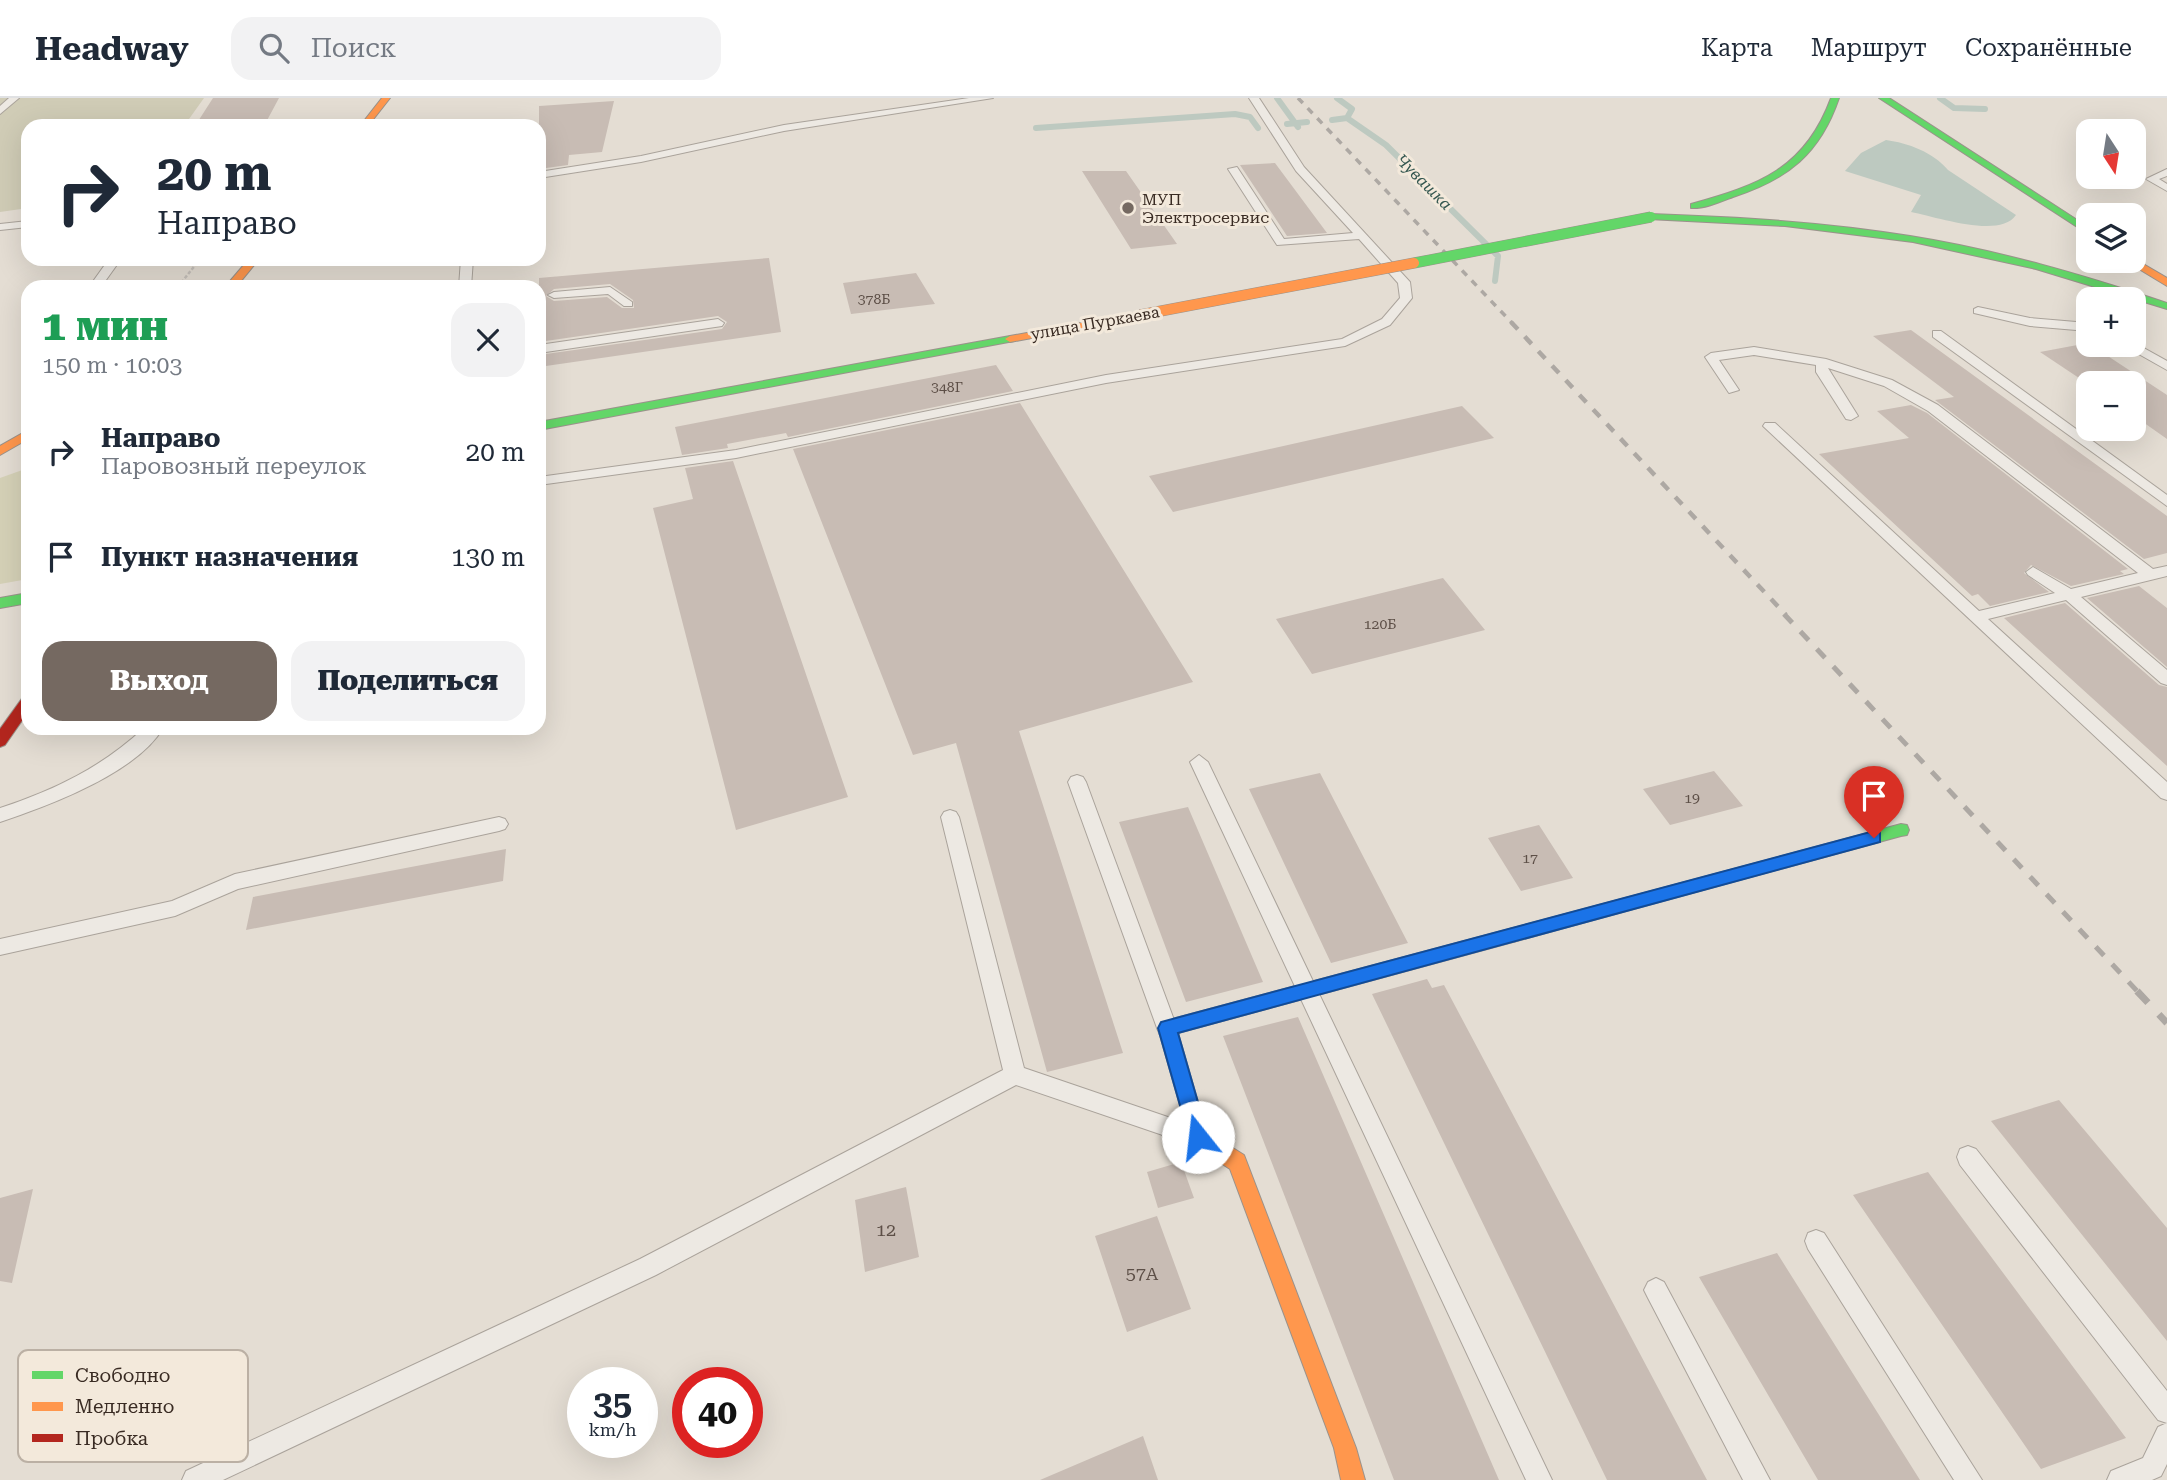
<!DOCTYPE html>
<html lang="ru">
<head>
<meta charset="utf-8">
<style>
	body { margin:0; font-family:"Roboto Serif",serif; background:#f2f2f3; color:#1f2937; height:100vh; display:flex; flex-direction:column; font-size:26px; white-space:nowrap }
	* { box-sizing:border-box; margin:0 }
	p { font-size:23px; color:#747a83 }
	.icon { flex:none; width:38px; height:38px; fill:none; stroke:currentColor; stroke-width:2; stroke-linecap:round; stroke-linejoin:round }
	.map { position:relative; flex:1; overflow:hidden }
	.drawer { position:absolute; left:21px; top:182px; width:525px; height:455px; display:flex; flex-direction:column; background:#fff; border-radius:21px; box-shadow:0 7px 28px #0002 }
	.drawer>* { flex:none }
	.banner { position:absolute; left:21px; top:21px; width:525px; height:147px; border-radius:21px; box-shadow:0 7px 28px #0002; background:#fff; color:#1f2937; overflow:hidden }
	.needle { width:46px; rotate:168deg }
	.tools { position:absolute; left:2076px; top:21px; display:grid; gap:14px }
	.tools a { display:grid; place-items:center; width:70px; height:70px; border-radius:14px; background:#fff; box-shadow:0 7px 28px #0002; font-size:35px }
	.speed { position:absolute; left:567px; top:1269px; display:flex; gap:14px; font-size:35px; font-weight:700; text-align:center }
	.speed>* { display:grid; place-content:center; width:91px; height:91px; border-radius:50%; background:#fff; box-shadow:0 7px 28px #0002; line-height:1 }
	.speed small { font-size:18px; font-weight:400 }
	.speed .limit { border:10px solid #d22; background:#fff; color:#111 }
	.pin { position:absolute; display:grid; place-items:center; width:60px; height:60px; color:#fff; margin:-72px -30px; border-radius:50% 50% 50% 0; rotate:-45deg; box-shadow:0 0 7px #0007 }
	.pin .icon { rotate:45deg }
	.me { position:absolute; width:77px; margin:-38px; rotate:344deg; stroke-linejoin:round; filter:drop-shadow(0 0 5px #0008) }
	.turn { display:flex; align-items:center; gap:24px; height:147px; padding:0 21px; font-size:32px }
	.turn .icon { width:91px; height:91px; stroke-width:2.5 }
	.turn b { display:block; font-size:49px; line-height:60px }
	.round { display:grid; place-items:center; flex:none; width:74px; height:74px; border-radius:21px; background:#f2f2f3 }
	.overview { display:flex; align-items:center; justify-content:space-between; height:119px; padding:0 21px }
	h1 { font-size:42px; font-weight:800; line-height:52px; color:#1e9e55 }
	.button { display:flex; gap:14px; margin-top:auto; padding:14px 21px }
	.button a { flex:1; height:80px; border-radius:21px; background:#756961; color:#fff; font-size:28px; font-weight:800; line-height:80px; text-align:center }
	.button a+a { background:#f2f2f3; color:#1f2937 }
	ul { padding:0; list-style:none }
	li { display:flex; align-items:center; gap:21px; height:105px; padding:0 21px }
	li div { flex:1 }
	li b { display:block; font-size:26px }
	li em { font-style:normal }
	header { display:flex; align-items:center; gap:42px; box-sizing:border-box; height:98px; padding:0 35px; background:#fff; border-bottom:2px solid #e0e1e3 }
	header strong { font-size:33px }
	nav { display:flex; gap:38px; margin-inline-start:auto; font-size:24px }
	.search { width:490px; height:63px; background:#f2f2f3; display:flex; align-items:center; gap:18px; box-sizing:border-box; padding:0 24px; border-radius:21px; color:#747a83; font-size:26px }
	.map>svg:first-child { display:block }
	.green { fill:#d5d1b7 }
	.cemetery { fill:#d0ccb6 }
	.water { fill:#bdc9c0 }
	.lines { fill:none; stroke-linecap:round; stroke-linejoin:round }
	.stream { stroke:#bdc9c0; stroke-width:6 }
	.building { fill:#c8bcb4; fill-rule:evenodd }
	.lane-casing { stroke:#aaa39b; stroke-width:2 }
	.fast-casing { stroke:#9a928b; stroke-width:2 }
	.slow-casing { stroke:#9a928b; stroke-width:2 }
	.jam-casing { stroke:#9a928b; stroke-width:2 }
	.path { stroke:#c6c0ba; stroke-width:2.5; stroke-dasharray:3.5 2; stroke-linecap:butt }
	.lane { fill:#ede9e3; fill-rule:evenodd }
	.fast { fill:#63d668; fill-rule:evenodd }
	.slow { fill:#ff974d; fill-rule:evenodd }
	.jam { fill:#b3261e; fill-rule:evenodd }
	.rail-far3 { stroke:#ada8a3; stroke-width:3.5; stroke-dasharray:7 7; stroke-linecap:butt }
	.rail-far2 { stroke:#ada8a3; stroke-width:4.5; stroke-dasharray:10 10; stroke-linecap:butt }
	.rail-far1 { stroke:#ada8a3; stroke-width:5; stroke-dasharray:12 12; stroke-linecap:butt }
	.rail { stroke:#ada8a3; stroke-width:7; stroke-dasharray:16 16; stroke-linecap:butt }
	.fast-bridge-casing { stroke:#9a928b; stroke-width:11; stroke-linecap:butt }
	.slow-bridge-casing { stroke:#9a928b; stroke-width:11; stroke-linecap:butt }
	.fast-bridge { stroke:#63d668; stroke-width:10 }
	.slow-bridge { stroke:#ff974d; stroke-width:10 }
	.route { fill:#1a73e8; stroke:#114b97; stroke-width:2 }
	.poi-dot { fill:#756961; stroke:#f3e9db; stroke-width:2.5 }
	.labels { text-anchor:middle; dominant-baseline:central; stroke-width:6; stroke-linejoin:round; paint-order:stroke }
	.number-label { font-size:14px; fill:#5d4f47 }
	.far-water-label { font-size:16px; font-style:italic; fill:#345750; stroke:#f3e9db }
	.far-poi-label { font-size:16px; fill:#392b23; stroke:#f3e9db; text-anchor:start }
	.far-street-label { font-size:16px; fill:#392b23; stroke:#f3e9db }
	.near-number-label { font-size:18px; fill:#5d4f47 }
	.key { fill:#f3e9db; stroke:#bbb0a4; stroke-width:2 }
	.key-label { font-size:19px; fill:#392b23 }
</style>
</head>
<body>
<header>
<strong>Headway</strong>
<div class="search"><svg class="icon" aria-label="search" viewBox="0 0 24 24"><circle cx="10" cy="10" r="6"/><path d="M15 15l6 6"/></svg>Поиск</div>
<nav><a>Карта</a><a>Маршрут</a><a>Сохранённые</a></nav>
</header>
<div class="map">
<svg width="2167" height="1382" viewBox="0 0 2167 1382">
	<rect width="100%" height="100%" fill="#e4ddd3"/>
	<path class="green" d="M 28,370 L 28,481 L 0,486 L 0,380 Z"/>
	<path class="cemetery" d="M 0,0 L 204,0 L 184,28 L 28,28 L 28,110 L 0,114 Z"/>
	<path class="water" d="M 1886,42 C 1908,45 1933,54 1948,72 L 2016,117 C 2000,141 1937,119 1911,114 L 1921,97 L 1845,73 L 1861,55 Z"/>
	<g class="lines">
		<path class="stream" d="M 1277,0 L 1298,29
			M 1337,0 L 1352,11 L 1347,20 L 1386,47 L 1498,158 L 1495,183
			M 1940,0 L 1954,10 L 1985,11
			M 1332,22 L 1347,20
			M 1287,26 L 1307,24
			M 1036,30 L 1235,16 L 1250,19 L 1258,30"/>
	</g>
	<path class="building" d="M 213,0 L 279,0 L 264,28 L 195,28 Z
		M 614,3 L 602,54 L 569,57 L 568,67 L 539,71 L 539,8 Z
		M 1275,65 L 1327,135 L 1287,138 L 1240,67 Z
		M 1082,73 L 1126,73 L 1177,146 L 1131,151 Z
		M 769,160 L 781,234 L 539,269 L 539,257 L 722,231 L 727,224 L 718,218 L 539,244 L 539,180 ZM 610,186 L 633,202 L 634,210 L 622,210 L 607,199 L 554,203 L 546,198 L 554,191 Z
		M 916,175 L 935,206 L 851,216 L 843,185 Z
		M 1911,232 L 2167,418 L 2167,455 L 2144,461 L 1935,302 L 1954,299 L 1873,238 Z
		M 2088,245 L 2167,297 L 2167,341 L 2133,317 L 2133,285 L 2088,286 L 2040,254 Z
		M 996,267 L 1013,293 L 788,339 L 786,335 L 727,346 L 728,350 L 682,357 L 675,329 Z
		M 1020,305 L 1193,584 L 1019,633 L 1123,955 L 1047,974 L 956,645 L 913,657 L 793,351 Z
		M 1911,307 L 1927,315 L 2128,471 L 2120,473 L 2124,476 L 2071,488 L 2031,467 L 2024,475 L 2049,494 L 1990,508 L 1978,496 L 1972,498 L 1819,356 L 1909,340 L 1877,313 Z
		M 1462,308 L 1494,340 L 1173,414 L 1149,378 Z
		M 733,363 L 848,699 L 736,732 L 653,410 L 693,401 L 685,370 Z
		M 1443,480 L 1485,532 L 1312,576 L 1276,521 Z
		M 2139,488 L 2167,510 L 2167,569 L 2087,500 Z
		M 2065,505 L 2159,587 L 2167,589 L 2167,668 L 2004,520 Z
		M 1714,673 L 1743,708 L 1670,727 L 1643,691 Z
		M 1320,675 L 1408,845 L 1331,865 L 1249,691 Z
		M 1188,709 L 1263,884 L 1186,904 L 1119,724 Z
		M 1539,727 L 1573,780 L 1521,793 L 1488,740 Z
		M 506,751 L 503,783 L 246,832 L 253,799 Z
		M 1427,881 L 1432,890 L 1444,887 L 1707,1382 L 1607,1382 L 1372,896 Z
		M 1298,919 L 1499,1382 L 1394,1382 L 1223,938 Z
		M 2059,1002 L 2167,1130 L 2167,1243 L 1991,1023 Z
		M 1181,1064 L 1194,1100 L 1158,1110 L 1147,1074 Z
		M 1928,1074 L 2126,1340 L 2041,1371 L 1853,1097 Z
		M 906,1089 L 919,1159 L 865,1174 L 855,1102 Z
		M 33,1091 L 12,1185 L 0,1183 L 0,1100 Z
		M 1157,1118 L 1191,1211 L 1127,1234 L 1095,1138 Z
		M 1777,1155 L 1920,1382 L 1818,1382 L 1699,1179 Z
		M 1143,1338 L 1158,1382 L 1040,1382 Z"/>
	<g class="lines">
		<defs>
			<path id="lane" d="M 9,0 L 19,0 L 0,16 L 0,8 Z
				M 969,0 L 993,0 L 784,33 L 641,64 L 539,80 L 539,74 L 641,58 L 784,27 Z
				M 1249,0 L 1259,0 L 1304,69 L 1410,184 L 1412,200 L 1390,227 L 1345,248 L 1106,285 L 736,360 L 539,387 L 539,379 L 736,352 L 1106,277 L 1342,241 L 1382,221 L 1400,200 L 1398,185 L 1359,141 L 1277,147 L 1228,71 L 1237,69 L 1284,141 L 1353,135 L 1296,73 Z
				M 366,22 L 435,25 L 440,28 L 363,27 L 361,25 Z
				M 2167,71 L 2167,78 L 2159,81 L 2167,86 L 2167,93 L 2146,81 Z
				M 28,123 L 28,129 L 0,132 L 0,126 Z
				M 109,161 L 121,161 L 101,189 L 89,189 Z
				M 461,161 L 473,161 L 471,189 L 459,189 Z
				M 610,189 L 632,204 L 632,208 L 624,208 L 608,196 L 554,200 L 548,197 L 554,194 Z
				M 1978,209 L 2030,220 L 2088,225 L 2088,233 L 2030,228 L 1974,215 L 1974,211 Z
				M 718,221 L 724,225 L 722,228 L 539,255 L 539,247 Z
				M 1933,233 L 1941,233 L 2167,397 L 2167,408 L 1933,239 Z
				M 2133,244 L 2167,263 L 2167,272 L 2128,250 L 2126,247 L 2133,247 Z
				M 1754,249 L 1826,261 L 1892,282 L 1938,307 L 2153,471 L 2167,468 L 2167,478 L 2081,499 L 2167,572 L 2167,587 L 2161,585 L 2066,502 L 1988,521 L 2167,684 L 2167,702 L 2161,700 L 1763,328 L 1765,325 L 1775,325 L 1979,513 L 2055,495 L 2028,477 L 2026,474 L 2033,469 L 2071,491 L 2138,475 L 1928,313 L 1884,288 L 1828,270 L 1858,318 L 1851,322 L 1846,321 L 1816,274 L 1816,267 L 1754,257 L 1719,262 L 1739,292 L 1729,295 L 1705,259 L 1711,255 Z
				M 144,630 L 163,630 C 137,675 48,708 0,724 L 0,710 C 55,692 102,669 144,630 Z
				M 1199,657 L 1208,664 L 1552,1382 L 1526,1382 L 1190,664 Z
				M 1077,677 L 1083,679 L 1086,684 L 1177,930 L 1174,937 L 1167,939 L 1160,937 L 1157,930 L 1068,684 L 1071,679 Z
				M 950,712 L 956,714 L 959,719 L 1024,970 L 1200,1030 L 1203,1037 L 1200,1044 L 1192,1047 L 1016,987 L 656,1177 L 223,1382 L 182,1382 L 186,1373 L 640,1161 L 1003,972 L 941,719 L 944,714 Z
				M 499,719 L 505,721 L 508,726 L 505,731 L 499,733 L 238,791 L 175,818 L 0,857 L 0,841 L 172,803 L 235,776 Z
				M 1968,1048 L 1976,1051 L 2167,1293 L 2167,1366 L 2161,1378 L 2152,1382 L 2107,1382 L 2111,1373 L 2143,1360 L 2158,1329 L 2167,1325 L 2158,1322 L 1960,1067 L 1957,1059 L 1960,1051 Z
				M 1816,1132 L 1824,1135 L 1982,1382 L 1954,1382 L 1808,1151 L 1805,1143 L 1808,1135 Z
				M 1656,1180 L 1664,1184 L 1770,1382 L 1743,1382 L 1648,1200 L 1644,1192 L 1648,1184 Z"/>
			<path id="fast" d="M 1831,0 L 1839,0 C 1820,56 1788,81 1733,99 C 1720,104 1704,111 1691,110 L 1691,106 C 1759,87 1805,71 1831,0 Z
				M 1879,0 L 1889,0 L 2088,129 L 2088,136 Z
				M 1651,116 C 1738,119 1824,124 1910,138 C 1998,152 2083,177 2167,205 L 2167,211 L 2036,171 L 1913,144 L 1785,128 L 1648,121 L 1646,119 Z
				M 1010,238 L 1014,239 L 1014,243 L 539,332 L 539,324 Z
				M 28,495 L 28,505 L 0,510 L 0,500 Z
				M 1901,726 L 1907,727 L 1909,732 L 1907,737 L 1901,738 L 1513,844 L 1507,842 L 1504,837 L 1507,832 L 1513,830 Z"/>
			<path id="slow" d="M 382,0 L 390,0 L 368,28 L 360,28 Z
				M 2133,160 L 2167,180 L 2167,188 L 2129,165 L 2128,163 L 2133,163 Z
				M 249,161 L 259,161 L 236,189 L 225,189 Z
				M 1140,214 L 1145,217 L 1144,219 L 1010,244 L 1005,241 L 1010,238 Z
				M 28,332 L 28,341 L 0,357 L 0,348 Z
				M 1194,1016 L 1201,1018 L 1206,1033 L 1244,1057 L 1356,1350 L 1365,1382 L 1341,1382 L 1334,1350 L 1230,1071 L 1191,1046 C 1187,1036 1183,1028 1187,1018 Z"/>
			<path id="jam" d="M 28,598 L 28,614 L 5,647 L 0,649 L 0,631 L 23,599 Z
				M 1513,830 L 1519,832 L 1522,837 L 1519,842 L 1513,844 L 1178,935 L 1204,1025 L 1201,1032 L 1194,1034 L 1187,1032 L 1158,930 L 1161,924 Z"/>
		</defs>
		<use href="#lane" class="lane-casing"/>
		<use href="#fast" class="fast-casing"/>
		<use href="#slow" class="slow-casing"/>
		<use href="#jam" class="jam-casing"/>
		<path class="path" d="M 178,189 L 200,161"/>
		<use href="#lane" class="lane"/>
		<use href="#fast" class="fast"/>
		<use href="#slow" class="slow"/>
		<use href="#jam" class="jam"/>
		<path class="rail-far3" d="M 1298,0 L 1513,226"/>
		<path class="rail-far2" d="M 1511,224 L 1786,517"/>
		<path class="rail-far1" d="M 1784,516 L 2139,895"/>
		<path class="rail" d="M 2137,893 L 2167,925"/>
		<defs>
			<path id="fast-bridge" d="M 1414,165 L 1651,119"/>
			<path id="slow-bridge" d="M 1140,217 L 1414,165"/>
		</defs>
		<use href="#fast-bridge" class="fast-bridge-casing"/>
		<use href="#slow-bridge" class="slow-bridge-casing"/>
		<use href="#fast-bridge" class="fast-bridge"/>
		<use href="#slow-bridge" class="slow-bridge"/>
	</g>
	<path class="route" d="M 1874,733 L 1880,735 L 1880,744 L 1178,935 L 1208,1039 L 1205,1046 L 1198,1049 L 1191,1046 L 1158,930 L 1161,924 Z"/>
	<circle class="poi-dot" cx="1128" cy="110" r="7"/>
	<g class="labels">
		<g class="number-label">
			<text x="874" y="201">378Б</text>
			<text x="947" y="289">348Г</text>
			<text x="1380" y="526">120Б</text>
			<text x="1692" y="700">19</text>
			<text x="1530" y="760">17</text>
		</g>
		<g class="far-water-label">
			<text transform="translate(1424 84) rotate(45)">Чувашка</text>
		</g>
		<g class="far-poi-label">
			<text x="1142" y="101">МУП<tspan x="1142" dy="18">Электросервис</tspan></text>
		</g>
		<g class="far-street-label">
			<text transform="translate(1095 225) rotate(-10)">улица Пуркаева</text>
		</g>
		<g class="near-number-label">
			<text x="886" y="1131">12</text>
			<text x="1142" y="1175">57А</text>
		</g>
	</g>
	<rect x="18" y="1252" width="230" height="112" rx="10" class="key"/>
	<rect x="32" y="1273" width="31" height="8" fill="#63d668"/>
	<rect x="32" y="1304" width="31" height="9" fill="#ff974d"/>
	<rect x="32" y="1336" width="31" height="8" fill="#b3261e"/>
	<g class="key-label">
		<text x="75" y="1284">Свободно</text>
		<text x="75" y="1315">Медленно</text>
		<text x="75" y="1347">Пробка</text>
	</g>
</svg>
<div class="tools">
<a><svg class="needle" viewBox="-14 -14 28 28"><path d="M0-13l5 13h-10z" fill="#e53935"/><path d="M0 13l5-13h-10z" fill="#747a83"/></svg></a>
<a><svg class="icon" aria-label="layers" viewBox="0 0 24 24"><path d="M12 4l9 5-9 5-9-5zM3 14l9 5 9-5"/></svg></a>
<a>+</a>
<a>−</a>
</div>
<div class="speed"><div>35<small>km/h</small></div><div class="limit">40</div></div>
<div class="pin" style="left:1874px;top:740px;background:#d93025"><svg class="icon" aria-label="arrive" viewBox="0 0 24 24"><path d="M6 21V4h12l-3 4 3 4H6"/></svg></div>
<svg class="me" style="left:1198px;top:1039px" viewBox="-20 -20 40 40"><circle r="19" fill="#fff"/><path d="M0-13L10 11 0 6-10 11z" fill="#1a73e8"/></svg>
<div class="banner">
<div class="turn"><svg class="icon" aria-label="right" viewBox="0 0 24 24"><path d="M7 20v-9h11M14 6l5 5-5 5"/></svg><div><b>20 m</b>Направо</div></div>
</div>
<section class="drawer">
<div class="overview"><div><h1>1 мин</h1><p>150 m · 10:03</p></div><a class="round"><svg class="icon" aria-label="close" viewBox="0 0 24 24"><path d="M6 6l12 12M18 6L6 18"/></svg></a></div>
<ul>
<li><svg class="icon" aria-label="right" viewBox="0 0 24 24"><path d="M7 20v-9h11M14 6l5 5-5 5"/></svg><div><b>Направо</b><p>Паровозный переулок</p></div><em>20 m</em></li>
<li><svg class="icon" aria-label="arrive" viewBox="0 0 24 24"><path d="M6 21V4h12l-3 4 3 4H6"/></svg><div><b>Пункт назначения</b></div><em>130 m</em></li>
</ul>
<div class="button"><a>Выход</a><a>Поделиться</a></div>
</section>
</div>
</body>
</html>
